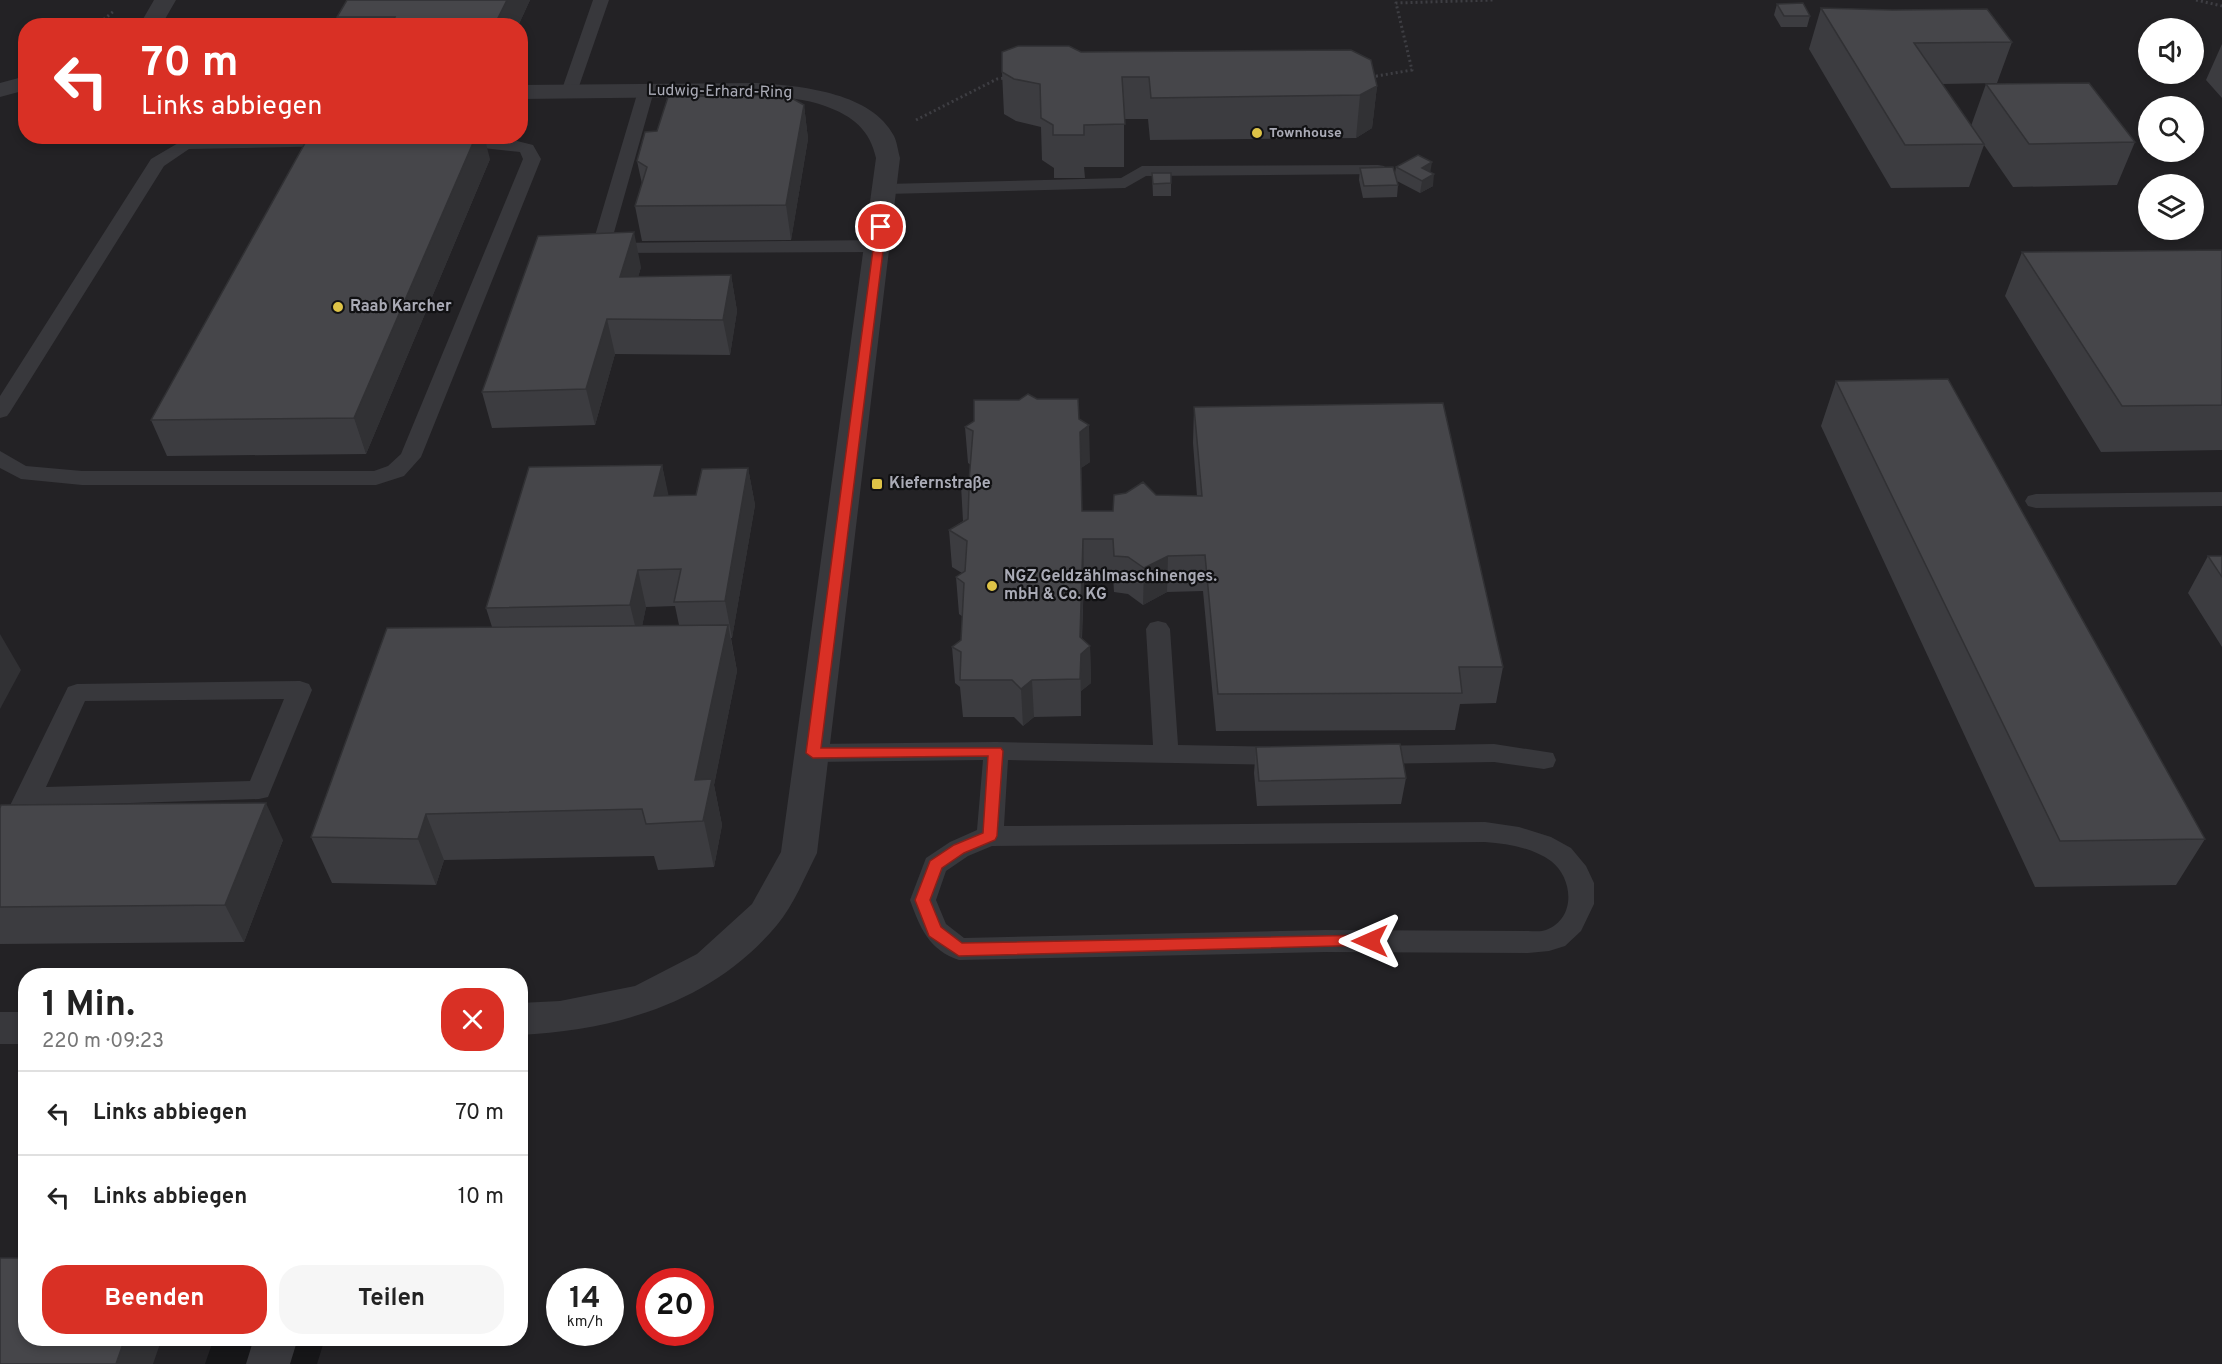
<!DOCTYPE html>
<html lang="de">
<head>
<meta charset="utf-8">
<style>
	body { margin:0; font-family:Overpass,sans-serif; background:#f6f6f6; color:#222; height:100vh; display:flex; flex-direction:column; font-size:22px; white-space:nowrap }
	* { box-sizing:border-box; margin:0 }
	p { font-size:20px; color:#767676 }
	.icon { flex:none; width:33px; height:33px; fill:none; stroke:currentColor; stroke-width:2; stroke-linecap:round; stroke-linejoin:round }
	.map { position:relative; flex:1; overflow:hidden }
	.panel { position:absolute; left:18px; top:968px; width:510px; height:378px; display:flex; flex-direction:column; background:#fff; border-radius:24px; box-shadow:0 3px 9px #0003 }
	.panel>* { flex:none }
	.banner { position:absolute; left:18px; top:18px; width:510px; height:126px; border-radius:24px; box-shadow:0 3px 9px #0003; background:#d93025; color:#fff; overflow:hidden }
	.tools { position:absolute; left:2138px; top:18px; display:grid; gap:12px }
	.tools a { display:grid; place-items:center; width:66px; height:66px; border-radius:50%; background:#fff; box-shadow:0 3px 9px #0003; font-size:30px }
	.speed { position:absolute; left:546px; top:1268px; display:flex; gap:12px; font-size:30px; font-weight:700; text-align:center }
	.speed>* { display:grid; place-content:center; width:78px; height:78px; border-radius:50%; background:#fff; box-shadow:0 3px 9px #0003; line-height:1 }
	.speed small { font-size:15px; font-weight:400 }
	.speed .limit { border:9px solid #d22; background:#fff; color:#111 }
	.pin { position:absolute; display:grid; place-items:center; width:51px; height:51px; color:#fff; margin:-26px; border:3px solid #fff; border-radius:50%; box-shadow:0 2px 6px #0007 }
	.me { position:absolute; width:66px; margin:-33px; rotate:270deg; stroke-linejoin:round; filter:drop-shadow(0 0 4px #0008) }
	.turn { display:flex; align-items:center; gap:21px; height:126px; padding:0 24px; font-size:27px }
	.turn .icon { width:78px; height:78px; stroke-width:2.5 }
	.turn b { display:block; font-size:42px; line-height:51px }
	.round { display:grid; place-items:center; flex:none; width:63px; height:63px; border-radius:24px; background:#f6f6f6 }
	.head { display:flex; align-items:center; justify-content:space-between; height:102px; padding:0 24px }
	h1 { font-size:36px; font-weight:700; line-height:45px }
	.primary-button { display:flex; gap:12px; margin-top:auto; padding:12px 24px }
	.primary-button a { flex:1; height:69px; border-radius:24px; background:#d93025; color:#fff; font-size:24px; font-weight:700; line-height:69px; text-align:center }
	.primary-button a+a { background:#f6f6f6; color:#222 }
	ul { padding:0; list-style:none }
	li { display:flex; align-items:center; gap:18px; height:84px; padding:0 24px; border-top:2px solid #e0e0e0 }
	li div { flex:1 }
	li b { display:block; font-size:22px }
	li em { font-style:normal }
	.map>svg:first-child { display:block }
	.built { fill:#232225; fill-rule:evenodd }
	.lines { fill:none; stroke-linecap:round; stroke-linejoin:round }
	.path { stroke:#3e3e43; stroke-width:3; stroke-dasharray:2 3; stroke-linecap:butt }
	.service { fill:#38383c; fill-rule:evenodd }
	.minor { fill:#38383c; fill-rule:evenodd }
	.wall { fill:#3c3c40; fill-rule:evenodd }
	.shaded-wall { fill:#313134 }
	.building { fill:#46464a; stroke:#313134; stroke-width:1.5 }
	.route { fill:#d93025; stroke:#8d1f18; stroke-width:1.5 }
	.poi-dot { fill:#dec347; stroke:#111113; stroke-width:2 }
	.labels { text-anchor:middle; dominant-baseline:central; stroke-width:4.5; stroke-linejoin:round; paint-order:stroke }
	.far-poi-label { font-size:14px; font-weight:bold; fill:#aaabb6; stroke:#111113; text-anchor:start }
	.street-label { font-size:16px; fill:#aaabb6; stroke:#111113 }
	.poi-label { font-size:16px; font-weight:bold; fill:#aaabb6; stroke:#111113; text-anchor:start }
</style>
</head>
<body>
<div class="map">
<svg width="2222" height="1364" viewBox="0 0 2222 1364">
	<rect width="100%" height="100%" fill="#161618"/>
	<path class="built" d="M 0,0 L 2222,0 L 2222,1364 L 317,1364 L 325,1338 L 520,1338 L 520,975 L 26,975 L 26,1338 L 214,1338 L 205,1364 L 0,1364 ZM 26,26 L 520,26 L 520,136 L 26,136 ZM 2148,28 L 2193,28 L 2193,74 L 2148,74 ZM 2148,106 L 2193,106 L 2193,152 L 2148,152 ZM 2148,184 L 2193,184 L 2193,230 L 2148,230 ZM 560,1281 L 610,1281 L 610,1332 L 560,1332 ZM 650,1281 L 700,1281 L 700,1332 L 650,1332 Z"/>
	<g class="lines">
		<path class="path" d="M 2196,0 L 2222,6
			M 96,26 L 115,10
			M 1371,77 L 1412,70 L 1396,3 L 1493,0
			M 916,120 L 997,79 L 1006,78"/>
		<path class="service" d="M 593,0 L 609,0 L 577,92 L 575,96 L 563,96 L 561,92 Z
			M 646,86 L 654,91 L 611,243 L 879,240 L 888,246 L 879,252 L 593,253 L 591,249 L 638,91 Z
			M 306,136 L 343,136 L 349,141 L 340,146 L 189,149 L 164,166 L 10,412 L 7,416 L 0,418 L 0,396 L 151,159 L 185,139 Z
			M 447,136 L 509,139 L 533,145 L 541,159 L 421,457 L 404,476 L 376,485 L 82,485 L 21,479 L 0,468 L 0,451 L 26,466 L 82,471 L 374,471 L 388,466 L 401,454 L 523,159 L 520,152 L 447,144 L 444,140 Z
			M 1378,165 L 1384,166 L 1387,170 L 1384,174 L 1146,176 L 1125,188 L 886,194 L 877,189 L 886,184 L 1121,178 L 1142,166 Z
			M 2222,492 L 2222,506 L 2036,508 L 2028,506 L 2025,501 L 2028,496 L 2036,494 Z
			M 1158,621 L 1166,623 L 1170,629 L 1178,745 L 1287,747 L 1296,750 L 1299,756 L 1296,762 L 1287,765 L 1008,760 L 1004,826 L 1485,822 L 1519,827 L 1551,837 L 1571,848 L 1586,866 L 1594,883 L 1594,904 L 1581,931 L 1565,946 L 1549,951 L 1528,953 L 1325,952 L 959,960 C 929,950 920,928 910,900 L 926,858 L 950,842 L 977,830 L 983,760 L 813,762 L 804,759 L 801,753 L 804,747 L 813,744 L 996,742 L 1153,745 L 1146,629 L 1150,623 ZM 1485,842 C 1508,844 1531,847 1551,861 C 1573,878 1577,918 1546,930 C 1541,932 1534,931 1528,931 L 1325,930 L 964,938 L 946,924 L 936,900 L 946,871 L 968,856 L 992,846 Z
			M 300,681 L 309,684 L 312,690 L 268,797 L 259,799 L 37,806 L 9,856 L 0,859 L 0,826 L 68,687 L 77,684 ZM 284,699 L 250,781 L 46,787 L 85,701 Z
			M 1494,744 L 1553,753 L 1556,760 L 1553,767 L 1544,769 L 1494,762 L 1370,764 L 1361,761 L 1358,755 L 1361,749 L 1370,746 Z"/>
		<path class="minor" d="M 154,0 L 176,0 L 161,26 L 139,26 Z
			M 26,76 L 26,90 L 0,97 L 0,83 Z
			M 757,83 C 800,86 871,92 894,136 C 897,142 898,151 900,158 L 817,853 C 805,876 794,905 777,925 C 713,1002 618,1030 520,1035 L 520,1003 L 560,1001 L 635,986 L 697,954 L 752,904 L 781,852 L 876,158 C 870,130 853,116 825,106 C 786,92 739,97 698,97 C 639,98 580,98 520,99 L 520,85 Z
			M 0,1012 L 26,1012 L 26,1044 L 0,1044 Z
			M 254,1338 L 298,1338 L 290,1364 L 246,1364 Z"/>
	</g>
	<path class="wall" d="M 530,0 L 518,26 L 339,26 L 337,17 Z
		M 1777,4 L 1810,16 L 1807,27 L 1781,27 L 1774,15 Z
		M 1821,8 L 2012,42 L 1997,83 L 1942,84 L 1971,126 L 1986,84 L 2135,142 L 2117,185 L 2013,187 L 1984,145 L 1969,187 L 1891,188 L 1809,49 Z
		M 2222,44 L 2222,98 L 2206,80 Z
		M 1081,52 L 1377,86 L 1372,128 L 1356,138 L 1150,140 L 1148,119 L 1124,119 L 1124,167 L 1084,167 L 1085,178 L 1054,178 L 1054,168 L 1042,160 L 1041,127 L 1016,121 L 1004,114 L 1002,72 Z
		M 804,105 L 808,139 L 791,240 L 642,241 L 635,206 L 642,184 L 637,161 L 657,131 Z
		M 490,159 L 366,454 L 167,456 L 151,420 Z
		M 1396,167 L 1431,172 L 1433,186 L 1420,193 L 1397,181 L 1398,185 L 1397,197 L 1363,198 L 1359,180 L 1360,168 L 1395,173 Z
		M 1152,173 L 1171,183 L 1171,196 L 1153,196 Z
		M 2222,250 L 2222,450 L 2101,452 L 2005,296 L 2022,252 Z
		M 641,267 L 638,277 L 731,275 L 737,311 L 730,355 L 615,354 L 595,425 L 492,428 L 482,392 Z
		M 1836,381 L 2205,839 L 2176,885 L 2035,887 L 1821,426 Z
		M 1037,399 L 1079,419 L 1090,462 L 1081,468 L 1082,511 L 1113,511 L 1156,495 L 1197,496 L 1193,443 L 1194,407 L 1503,667 L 1496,703 L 1460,704 L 1455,730 L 1216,731 L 1203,591 L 1167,592 L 1143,605 L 1128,594 L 1114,592 L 1113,576 L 1084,576 L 1082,639 L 1090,646 L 1091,683 L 1081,691 L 1081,716 L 1034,717 L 1023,726 L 1014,717 L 963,717 L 960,687 L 955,683 L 952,647 L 961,640 L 963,617 L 959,614 L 956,577 L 962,573 L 952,567 L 949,530 L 963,521 L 961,485 L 969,481 L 971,465 L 968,463 L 965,427 Z
		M 662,465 L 668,496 L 696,495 L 748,468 L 755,505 L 732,638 L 731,638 L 737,671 L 714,785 L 722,825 L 714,867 L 658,870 L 654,856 L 444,860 L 436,885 L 332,883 L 311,837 L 492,627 L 486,608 ZM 675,606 L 679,625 L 642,626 L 646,607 Z
		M 2208,556 L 2222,556 L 2222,647 L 2188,593 Z
		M 1256,747 L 1406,778 L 1401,804 L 1257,806 L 1254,773 Z
		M 0,808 L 283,840 L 244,942 L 0,944 Z"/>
	<path class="shaded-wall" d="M 507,0 L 530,0 L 518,26 L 494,26 Z
		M 1377,86 L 1372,128 L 1356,138 L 1360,95 Z
		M 804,105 L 808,139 L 791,240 L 786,205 Z
		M 476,136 L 484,136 L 490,159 L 366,454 L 354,418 Z
		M 1432,162 L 1430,174 L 1422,168 Z
		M 1434,174 L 1433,186 L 1420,193 L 1422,181 Z
		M 634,232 L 641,267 L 628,312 L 620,277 Z
		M 731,275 L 737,311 L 730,355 L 723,320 Z
		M 607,319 L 615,354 L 595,425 L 586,389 Z
		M 1089,425 L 1090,462 L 1081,468 L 1080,432 Z
		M 662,465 L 670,502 L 654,496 Z
		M 748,468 L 755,505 L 732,638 L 725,601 Z
		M 1083,539 L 1084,576 L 1081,653 L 1090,646 L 1091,683 L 1081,691 L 1081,716 L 1080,637 Z
		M 1168,556 L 1167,592 L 1143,605 L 1144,568 Z
		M 638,570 L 646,607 L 639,642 L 630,605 Z
		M 728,625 L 737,671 L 714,785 L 722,825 L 714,867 L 695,780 Z
		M 0,634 L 21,670 L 0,709 Z
		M 1032,680 L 1034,717 L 1023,726 L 1021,689 Z
		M 266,803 L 283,840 L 244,942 L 225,905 Z
		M 426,814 L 444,860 L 436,885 L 418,839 Z
		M 125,1338 L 162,1338 L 153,1364 L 116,1364 Z"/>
	<path class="building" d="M 347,0 L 507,0 L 494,26 L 390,26 L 395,17 L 337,17 Z
		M 1803,3 L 1810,16 L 1784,16 L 1777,4 Z
		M 1821,8 L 1892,10 L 1987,9 L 2012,42 L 1914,43 L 1984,144 L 1905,145 Z
		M 1018,46 L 1069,46 L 1081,52 L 1351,50 L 1371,60 L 1377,86 L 1360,95 L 1151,98 L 1149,77 L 1122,77 L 1125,124 L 1084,125 L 1084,135 L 1053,135 L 1053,125 L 1041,118 L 1040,84 L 1014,79 L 1002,72 L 1002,52 Z
		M 2089,83 L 2135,142 L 2029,144 L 1986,84 Z
		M 786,95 L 804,105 L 786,205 L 635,206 L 647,167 L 637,161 L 645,132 L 657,131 L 668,97 Z
		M 309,136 L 476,136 L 354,418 L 151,420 Z
		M 1418,155 L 1432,162 L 1422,168 L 1434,174 L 1422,181 L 1396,167 Z
		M 1393,167 L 1398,185 L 1364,186 L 1360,168 Z
		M 1152,173 L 1171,173 L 1171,183 L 1153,184 Z
		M 634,232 L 620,277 L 731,275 L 723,320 L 607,319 L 586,389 L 482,392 L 538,236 Z
		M 2222,250 L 2222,405 L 2122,406 L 2022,252 Z
		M 1948,379 L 2205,839 L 2060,841 L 1836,381 Z
		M 1028,394 L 1037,399 L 1078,399 L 1079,419 L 1089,425 L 1080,432 L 1082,511 L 1113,511 L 1114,495 L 1126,493 L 1143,482 L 1156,495 L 1202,496 L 1194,407 L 1443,403 L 1503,667 L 1459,667 L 1462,693 L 1218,694 L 1205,555 L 1168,556 L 1144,568 L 1128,557 L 1114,556 L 1113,539 L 1083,539 L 1080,637 L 1090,646 L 1081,654 L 1080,679 L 1032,680 L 1021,689 L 1012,680 L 960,680 L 961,652 L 952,647 L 961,640 L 964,583 L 956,577 L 965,571 L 967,541 L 949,530 L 968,519 L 969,489 L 961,485 L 969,481 L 973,431 L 965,427 L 974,421 L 974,400 L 1019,400 Z
		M 662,465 L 654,496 L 696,495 L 702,469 L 748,468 L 725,601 L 674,602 L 681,569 L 638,570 L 630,605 L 486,608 L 529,467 Z
		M 2208,556 L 2222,556 L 2222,577 Z
		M 728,625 L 695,780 L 712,779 L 703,821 L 646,824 L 642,809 L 426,814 L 418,839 L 311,837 L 387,628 Z
		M 1400,744 L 1406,778 L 1259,781 L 1256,747 Z
		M 266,803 L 225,905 L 0,907 L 0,808 L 1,805 Z
		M 0,1258 L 26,1258 L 26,1338 L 125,1338 L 116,1364 L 0,1364 Z"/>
	<path class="route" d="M 881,224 L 886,227 L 821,748 L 1001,748 L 1003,751 L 997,836 L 995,840 L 964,853 L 942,868 L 930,900 L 941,927 L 962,943 L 1370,935 L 1378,941 L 1376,945 L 959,956 L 929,936 L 915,900 L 930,861 L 954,845 L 983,833 L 988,756 L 813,758 L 806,753 L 876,227 Z"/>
	<g class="poi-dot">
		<circle cx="1257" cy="133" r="6"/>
		<circle cx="338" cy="307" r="6"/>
		<rect x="871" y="478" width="12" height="12" rx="3"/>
		<circle cx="992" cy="586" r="6"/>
	</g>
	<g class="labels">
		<g class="far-poi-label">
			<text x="1269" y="133">Townhouse</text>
		</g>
		<g class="street-label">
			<text transform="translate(720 92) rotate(1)">Ludwig-Erhard-Ring</text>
		</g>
		<g class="poi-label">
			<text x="350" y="307">Raab Karcher</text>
			<text x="889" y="484">Kiefernstraße</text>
			<text x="1004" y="577">NGZ Geldzählmaschinenges.<tspan x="1004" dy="18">mbH &amp; Co. KG</tspan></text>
		</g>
	</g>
</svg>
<div class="tools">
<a><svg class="icon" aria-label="sound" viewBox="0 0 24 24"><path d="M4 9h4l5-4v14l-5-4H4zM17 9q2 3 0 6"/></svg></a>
<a><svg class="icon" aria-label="search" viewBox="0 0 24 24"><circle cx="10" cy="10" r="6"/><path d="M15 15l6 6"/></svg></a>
<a><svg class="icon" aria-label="layers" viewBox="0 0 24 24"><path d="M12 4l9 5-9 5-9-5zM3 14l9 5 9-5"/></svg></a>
</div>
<div class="speed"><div>14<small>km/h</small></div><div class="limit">20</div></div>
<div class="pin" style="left:881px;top:227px;background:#d93025"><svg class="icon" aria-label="arrive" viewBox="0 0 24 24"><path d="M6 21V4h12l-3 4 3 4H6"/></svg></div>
<svg class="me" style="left:1370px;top:941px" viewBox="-20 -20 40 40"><path d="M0-17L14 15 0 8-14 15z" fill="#d93025" stroke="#fff" stroke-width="4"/></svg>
<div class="banner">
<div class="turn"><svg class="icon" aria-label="left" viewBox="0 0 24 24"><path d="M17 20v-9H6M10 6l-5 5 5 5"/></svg><div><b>70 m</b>Links abbiegen</div></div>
</div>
<section class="panel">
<div class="head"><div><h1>1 Min.</h1><p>220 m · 09:23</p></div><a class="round" style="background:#d93025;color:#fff"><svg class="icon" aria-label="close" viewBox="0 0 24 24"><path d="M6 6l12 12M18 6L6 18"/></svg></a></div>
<ul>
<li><svg class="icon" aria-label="left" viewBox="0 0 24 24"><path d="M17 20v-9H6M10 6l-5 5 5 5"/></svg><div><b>Links abbiegen</b></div><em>70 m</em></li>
<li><svg class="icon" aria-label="left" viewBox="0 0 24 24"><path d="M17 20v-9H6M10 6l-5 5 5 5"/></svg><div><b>Links abbiegen</b></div><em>10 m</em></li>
</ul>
<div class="primary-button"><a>Beenden</a><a>Teilen</a></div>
</section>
</div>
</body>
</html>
